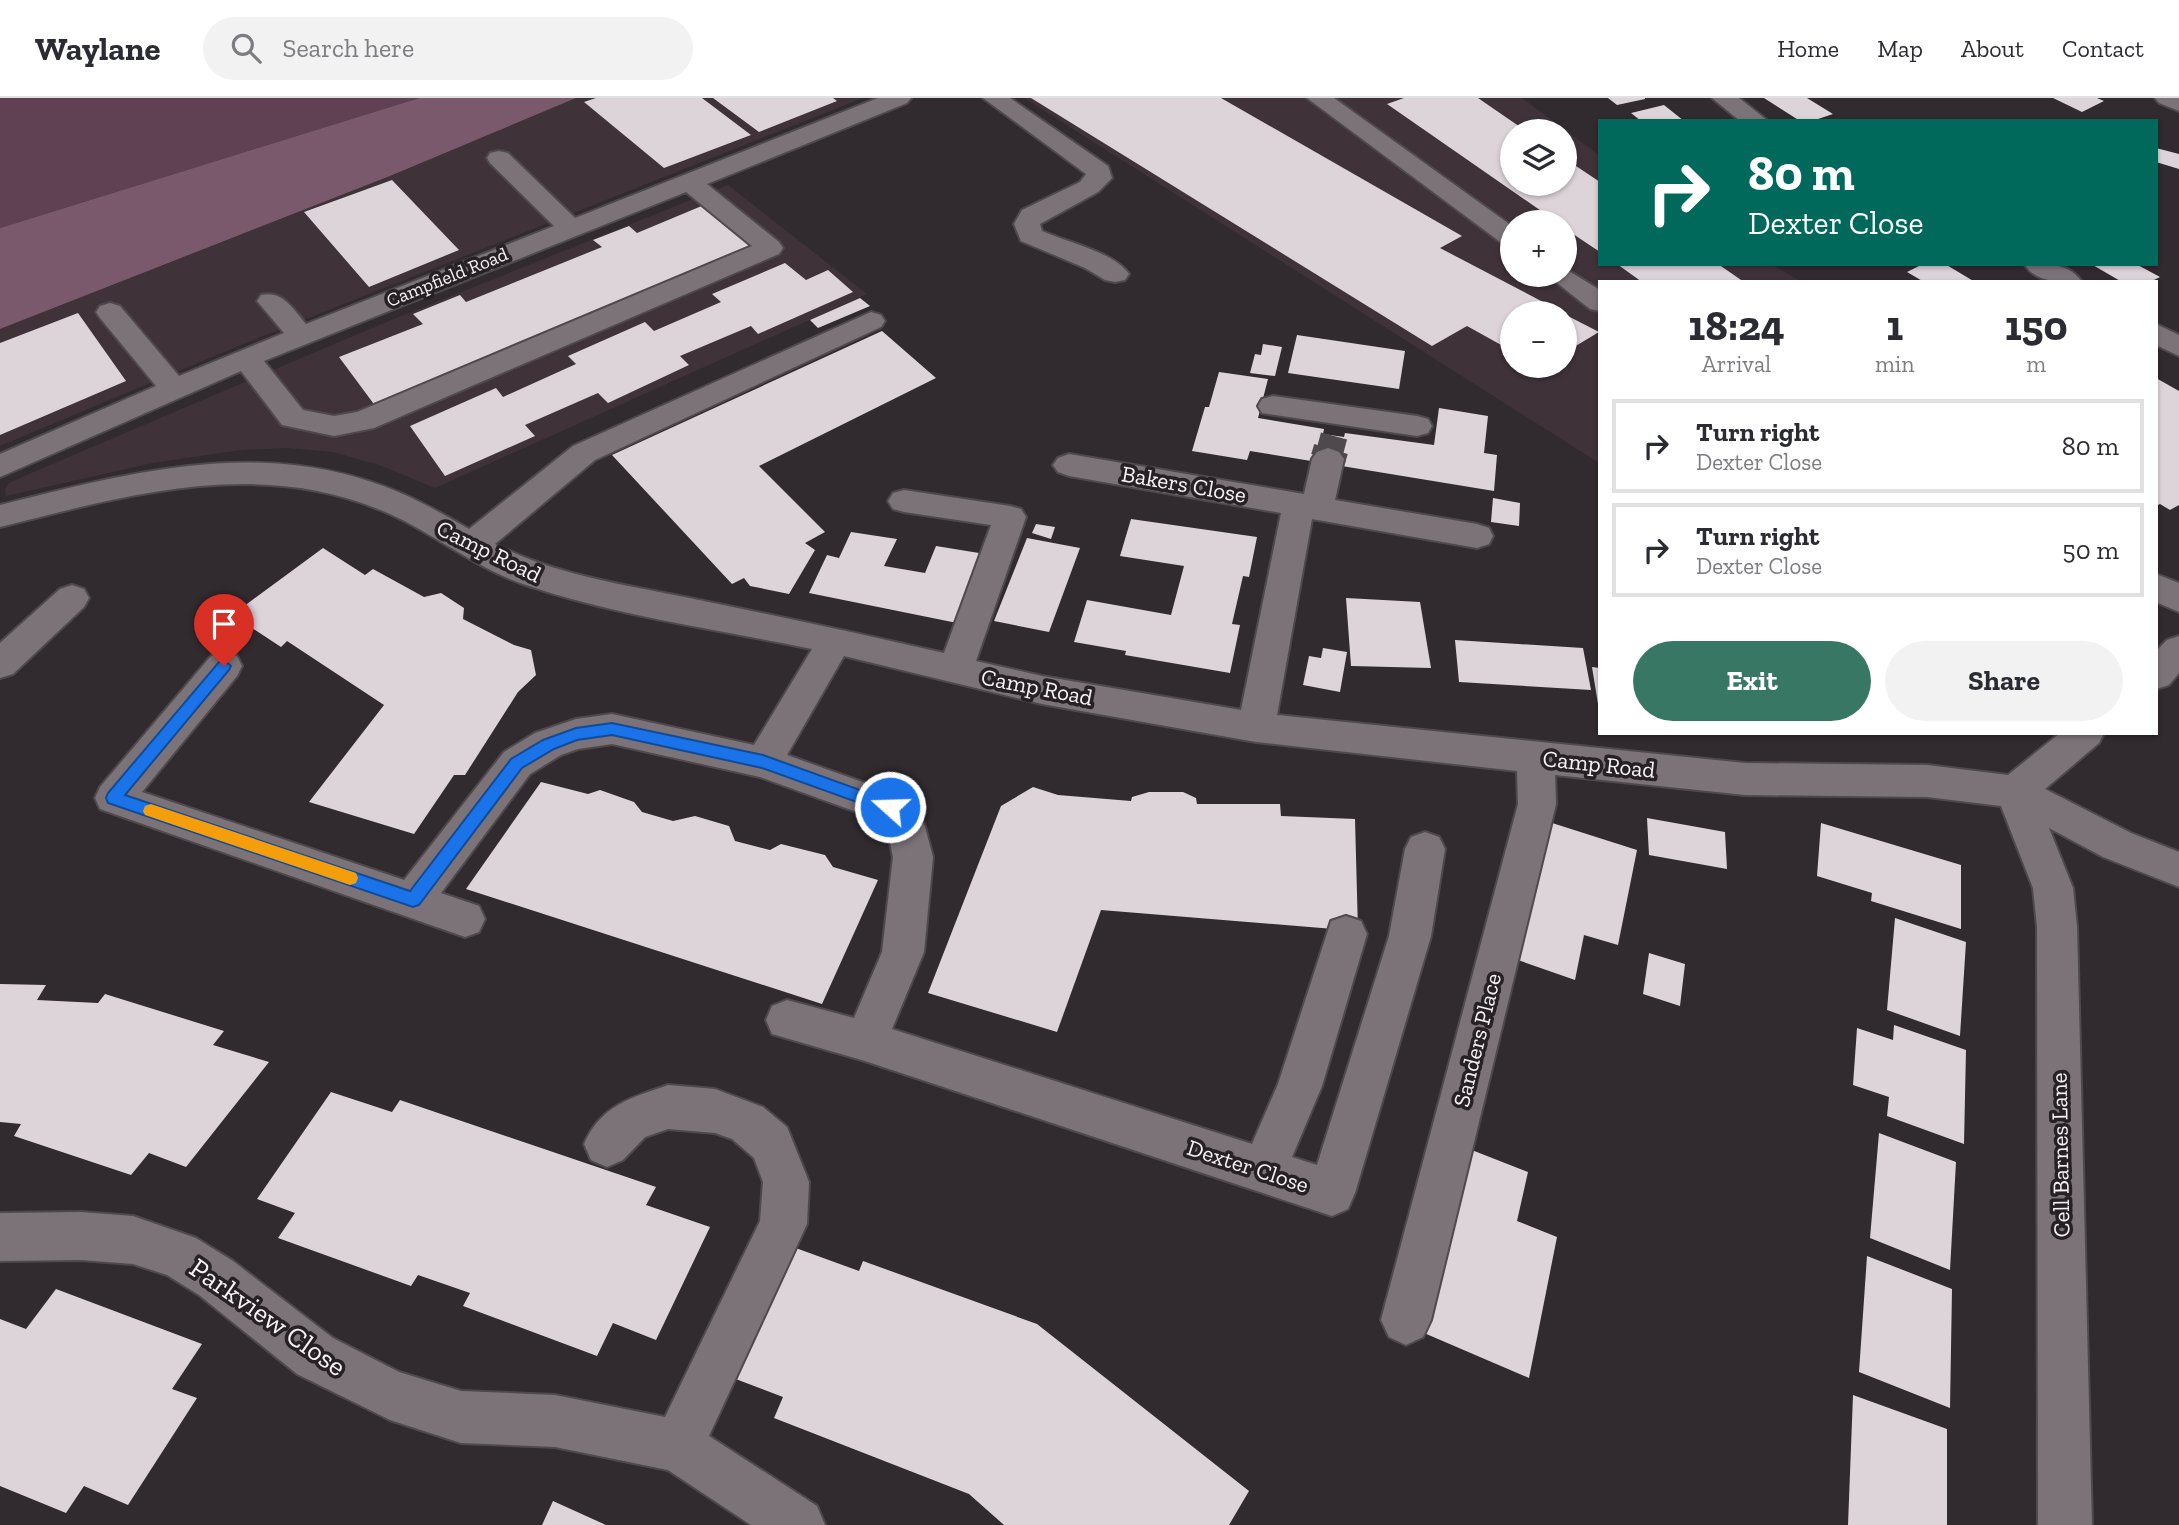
<!DOCTYPE html>
<html lang="en">
<head>
<meta charset="utf-8">
<style>
	body { margin:0; font-family:"Zilla Slab",serif; background:#f2f2f3; color:#2b2b33; height:100vh; display:flex; flex-direction:column; font-size:26px; white-space:nowrap }
	* { box-sizing:border-box; margin:0 }
	p { font-size:23px; color:#7c7c81 }
	.icon { flex:none; width:38px; height:38px; fill:none; stroke:currentColor; stroke-width:2; stroke-linecap:round; stroke-linejoin:round }
	.map { position:relative; flex:1; overflow:hidden }
	.sheet { position:absolute; left:1598px; top:182px; width:560px; height:455px; display:flex; flex-direction:column; background:#fff; border-radius:0px; box-shadow:0 2px 5px #0004 }
	.sheet>* { flex:none }
	.guide { position:absolute; left:1598px; top:21px; width:560px; height:147px; border-radius:0px; box-shadow:0 2px 5px #0004; background:#00695c; color:#fff; overflow:hidden }
	.fabs { position:absolute; left:1500px; top:21px; display:grid; gap:14px }
	.fabs a { display:grid; place-items:center; width:77px; height:77px; border-radius:50%; background:#fff; box-shadow:0 2px 5px #0004; font-size:35px }
	.pin { position:absolute; display:grid; place-items:center; width:60px; height:60px; color:#fff; margin:-72px -30px; border-radius:50% 50% 50% 0; rotate:-45deg; box-shadow:0 0 7px #0007 }
	.pin .icon { rotate:45deg }
	.me { position:absolute; width:77px; margin:-38px; rotate:290deg; stroke-linejoin:round; filter:drop-shadow(0 0 5px #0008) }
	.turn { display:flex; align-items:center; gap:24px; height:147px; padding:0 35px; font-size:32px }
	.turn .icon { width:91px; height:91px; stroke-width:2.5 }
	.turn b { display:block; font-size:49px; line-height:60px }
	.eta { display:flex; justify-content:space-evenly; align-items:center; height:119px; text-align:center }
	.eta b { font-size:42px; font-weight:700; line-height:49px }
	.action { display:flex; gap:14px; margin-top:auto; padding:14px 35px }
	.action a { flex:1; height:80px; border-radius:42px; background:#377763; color:#fff; font-size:28px; font-weight:700; line-height:80px; text-align:center }
	.action a+a { background:#f2f2f3; color:#2b2b33 }
	ul { padding:0; list-style:none }
	li { display:flex; align-items:center; gap:21px; height:94px; margin:0 14px 10px; padding:0 21px; border:4px solid #e1e1e2; border-radius:0px }
	li div { flex:1 }
	li b { display:block; font-size:26px }
	li em { font-style:normal }
	header { display:flex; align-items:center; gap:42px; box-sizing:border-box; height:98px; padding:0 35px; background:#fff; border-bottom:2px solid #e1e1e2 }
	header strong { font-size:33px }
	nav { display:flex; gap:38px; margin-inline-start:auto; font-size:24px }
	.search { width:490px; height:63px; background:#f2f2f3; display:flex; align-items:center; gap:18px; box-sizing:border-box; padding:0 24px; border-radius:38px; color:#7c7c81; font-size:26px }
	.map>svg:first-child { display:block }
	.built { fill:#3f3239; fill-rule:evenodd }
	.green { fill:#604053 }
	.forest { fill:#7b596c }
	.building { fill:#ddd4d9 }
	.lines { fill:none; stroke-linecap:round; stroke-linejoin:round }
	.minor-tunnel-far1 { stroke:#4f484c; stroke-width:27; stroke-dasharray:27 13; stroke-linecap:butt }
	.minor-tunnel { stroke:#4f484c; stroke-width:35; stroke-dasharray:35 18; stroke-linecap:butt }
	.minor-casing { stroke:#4e494c; stroke-width:4 }
	.minor { fill:#7c7378; fill-rule:evenodd }
	.route { fill:#1a73e8; stroke:#114b97; stroke-width:2 }
	.slow { fill:#f59e0b }
	.labels { text-anchor:middle; dominant-baseline:central; stroke-width:7; stroke-linejoin:round; paint-order:stroke }
	.far-street-label { font-size:19px; fill:#f7f3f5; stroke:#272024 }
	.street-label { font-size:23px; fill:#f7f3f5; stroke:#272024 }
	.near-street-label { font-size:28px; fill:#f7f3f5; stroke:#272024 }
</style>
</head>
<body>
<header>
<strong>Waylane</strong>
<div class="search"><svg class="icon" aria-label="search" viewBox="0 0 24 24"><circle cx="10" cy="10" r="6"/><path d="M15 15l6 6"/></svg>Search here</div>
<nav><a>Home</a><a>Map</a><a>About</a><a>Contact</a></nav>
</header>
<div class="map">
<svg width="2179" height="1427" viewBox="0 0 2179 1427">
	<rect width="100%" height="100%" fill="#312a2e"/>
	<path class="built" d="M 576,0 L 863,0 L 236,249 L 0,348 L 0,231 L 390,78 Z
		M 1024,0 L 1522,0 L 1599,57 L 1600,166 L 1771,166 L 1802,184 L 1600,184 L 1599,365 ZM 1512,33 L 1564,33 L 1564,86 L 1512,86 ZM 1512,124 L 1564,124 L 1564,177 L 1512,177 ZM 1512,215 L 1564,215 L 1564,268 L 1512,268 Z
		M 728,87 L 867,196 L 435,390 L 379,367 L 333,354 L 287,350 L 241,352 L 153,365 L 6,398 L 5,391 L 9,385 L 31,375 L 379,227 Z"/>
	<path class="green" d="M 0,0 L 419,0 L 0,130 Z"/>
	<path class="forest" d="M 419,0 L 576,0 L 390,78 L 0,231 L 0,130 Z"/>
	<path class="building" d="M 596,0 L 702,0 L 751,37 L 664,70 L 584,4 Z
		M 713,0 L 833,0 L 837,3 L 759,34 Z
		M 1031,0 L 1221,0 L 1462,138 L 1440,150 L 1564,215 L 1512,215 L 1512,253 L 1467,228 L 1432,248 Z
		M 1404,0 L 1478,0 L 1526,33 L 1512,33 L 1512,86 L 1564,86 L 1564,60 L 1600,84 L 1600,154 L 1564,130 L 1564,124 L 1557,124 L 1387,6 Z
		M 1608,0 L 1645,0 L 1645,1 L 1617,7 Z
		M 1764,0 L 1807,0 L 1833,16 L 1812,23 L 1800,23 Z
		M 2053,0 L 2097,0 L 2104,3 L 2082,14 Z
		M 1664,7 L 1684,23 L 1641,23 L 1631,15 Z
		M 2156,50 L 2179,56 L 2179,71 L 2156,64 Z
		M 392,82 L 459,152 L 369,189 L 304,114 Z
		M 704,107 L 753,151 L 379,313 L 339,259 L 423,226 L 413,216 L 460,197 L 466,204 L 602,149 L 593,142 L 629,128 L 637,135 Z
		M 785,165 L 806,182 L 828,172 L 853,194 L 758,236 L 751,228 L 680,258 L 689,267 L 608,305 L 598,295 L 525,327 L 535,338 L 445,378 L 410,328 L 496,290 L 503,299 L 576,266 L 568,258 L 645,224 L 654,233 L 721,204 L 712,196 Z
		M 1617,166 L 1718,166 L 1744,184 L 1642,184 Z
		M 1923,166 L 1945,166 L 1975,184 L 1924,184 L 1907,174 Z
		M 2091,166 L 2136,166 L 2160,179 L 2150,184 L 2122,184 Z
		M 860,200 L 870,208 L 818,230 L 810,222 Z
		M 78,215 L 126,283 L 0,337 L 0,245 Z
		M 1564,216 L 1599,234 L 1564,255 Z
		M 882,233 L 936,280 L 759,368 L 825,434 L 805,445 L 815,452 L 789,496 L 750,488 L 744,480 L 732,486 L 612,357 Z
		M 1297,237 L 1405,253 L 1399,291 L 1288,275 Z
		M 1263,246 L 1282,249 L 1275,278 L 1250,275 L 1255,256 L 1261,257 Z
		M 1219,274 L 1268,281 L 1258,320 L 1324,331 L 1323,336 L 1344,339 L 1345,335 L 1434,347 L 1439,310 L 1488,318 L 1484,355 L 1497,357 L 1494,393 L 1250,353 L 1247,362 L 1192,353 L 1205,309 L 1209,309 Z
		M 2156,280 L 2179,293 L 2179,407 L 2170,412 L 2160,406 L 2156,408 Z
		M 1493,400 L 1520,405 L 1519,428 L 1491,424 Z
		M 1131,421 L 1257,439 L 1249,479 L 1243,478 L 1232,526 L 1240,527 L 1230,575 L 1125,557 L 1126,553 L 1074,544 L 1087,502 L 1171,517 L 1184,468 L 1120,458 Z
		M 1036,426 L 1055,429 L 1051,441 L 1032,435 Z
		M 851,434 L 897,441 L 884,468 L 925,475 L 936,448 L 979,455 L 962,526 L 809,495 L 827,457 L 839,460 Z
		M 1027,440 L 1080,450 L 1049,534 L 994,523 Z
		M 323,450 L 365,477 L 373,471 L 424,499 L 441,495 L 464,510 L 463,521 L 514,547 L 531,552 L 536,577 L 518,594 L 465,677 L 454,677 L 414,736 L 309,704 L 384,607 L 287,543 L 281,549 L 232,517 Z
		M 1346,500 L 1420,504 L 1431,570 L 1351,568 Z
		M 1455,542 L 1583,550 L 1591,592 L 1459,584 Z
		M 1323,550 L 1347,554 L 1340,594 L 1303,587 L 1309,558 L 1321,560 Z
		M 1592,569 L 1600,570 L 1600,606 L 1598,606 Z
		M 541,684 L 588,696 L 600,692 L 634,704 L 642,714 L 673,723 L 695,718 L 729,728 L 735,743 L 770,752 L 781,746 L 825,757 L 833,769 L 878,782 L 822,906 L 466,791 Z
		M 1033,689 L 1058,697 L 1131,703 L 1132,699 L 1149,694 L 1183,694 L 1196,700 L 1197,706 L 1280,706 L 1281,718 L 1355,721 L 1358,833 L 1101,812 L 1057,934 L 928,895 L 1001,708 Z
		M 1647,720 L 1725,734 L 1727,771 L 1649,757 Z
		M 1549,724 L 1637,752 L 1618,847 L 1584,837 L 1575,882 L 1515,861 Z
		M 1821,725 L 1961,767 L 1961,831 L 1871,803 L 1872,795 L 1817,778 Z
		M 1895,820 L 1966,844 L 1960,938 L 1887,912 Z
		M 1649,855 L 1685,866 L 1680,908 L 1643,896 Z
		M 0,886 L 46,887 L 37,902 L 98,905 L 105,896 L 224,933 L 213,947 L 269,964 L 186,1069 L 149,1055 L 131,1077 L 14,1038 L 21,1026 L 0,1024 Z
		M 1894,927 L 1966,952 L 1964,1046 L 1887,1018 L 1889,999 L 1853,987 L 1857,930 L 1893,942 Z
		M 331,994 L 392,1014 L 400,1002 L 656,1089 L 646,1107 L 710,1129 L 656,1242 L 613,1225 L 597,1258 L 463,1208 L 470,1195 L 418,1177 L 411,1188 L 278,1140 L 295,1115 L 257,1101 Z
		M 1879,1035 L 1956,1064 L 1950,1172 L 1870,1140 Z
		M 1464,1049 L 1528,1074 L 1517,1123 L 1557,1139 L 1529,1280 L 1417,1232 Z
		M 793,1149 L 859,1173 L 863,1163 L 1037,1226 L 1249,1393 L 1229,1427 L 1004,1427 L 969,1396 L 774,1320 L 783,1299 L 733,1280 Z
		M 1867,1158 L 1952,1191 L 1950,1310 L 1859,1274 Z
		M 56,1191 L 202,1246 L 172,1291 L 197,1300 L 128,1407 L 84,1388 L 66,1415 L 0,1388 L 0,1221 L 26,1231 Z
		M 1853,1297 L 1947,1331 L 1947,1427 L 1848,1427 Z
		M 553,1403 L 606,1427 L 542,1427 Z"/>
	<g class="lines">
		<path class="minor-tunnel-far1" d="M 1330,353 L 1334,338"/>
		<path class="minor-tunnel" d="M 1328,361 L 1331,351"/>
		<defs>
			<path id="minor" d="M 878,0 L 911,0 L 907,5 L 707,86 L 779,144 L 783,150 L 779,156 L 374,330 L 334,338 L 282,327 L 241,273 L 0,379 L 0,356 L 156,288 L 100,220 L 96,214 L 100,208 L 110,205 L 120,208 L 179,278 L 284,235 L 257,203 L 261,197 C 283,192 293,211 306,226 L 554,128 L 490,65 L 487,60 L 490,55 L 499,53 L 508,55 L 575,120 ZM 686,94 L 752,148 L 357,314 L 334,318 L 303,312 L 264,263 Z
				M 983,0 L 1010,0 L 1108,68 L 1112,80 L 1098,94 L 1040,126 L 1042,133 C 1066,144 1114,154 1129,176 L 1125,182 L 1115,184 L 1105,182 L 1085,170 L 1021,143 L 1014,126 L 1022,112 L 1080,84 L 1086,76 Z
				M 1307,0 L 1334,0 L 1512,128 L 1512,148 L 1503,146 Z
				M 1712,0 L 1739,0 L 1768,23 L 1740,23 Z
				M 2155,0 L 2179,0 L 2179,13 L 2159,5 Z
				M 2024,166 C 2045,166 2069,164 2082,184 C 2061,184 2037,186 2024,166 Z
				M 1564,170 L 1600,192 L 1600,213 L 1590,211 L 1547,177 L 1564,177 Z
				M 871,214 L 881,217 L 885,223 L 881,229 L 595,362 L 495,446 C 557,478 627,487 694,501 C 778,518 861,536 944,555 L 991,427 L 904,414 L 893,411 L 888,403 L 893,395 L 904,392 L 1010,408 L 1021,411 L 1026,419 L 976,563 L 1042,578 L 1241,612 L 1281,415 L 1069,378 L 1058,374 L 1053,367 L 1058,360 L 1069,356 L 1304,396 L 1312,361 L 1317,354 L 1328,350 L 1339,354 L 1344,361 L 1335,402 L 1477,426 L 1489,430 L 1493,438 L 1489,446 L 1477,450 L 1312,421 L 1277,617 L 1745,665 L 1927,667 L 2008,677 L 2060,635 L 2104,635 L 2099,645 L 2045,691 L 2131,735 L 2179,754 L 2179,789 L 2103,759 L 2049,730 L 2073,790 L 2077,829 L 2092,1427 L 2038,1427 L 2037,829 L 2033,790 L 2001,708 L 1927,699 L 1745,697 L 1555,677 L 1556,706 L 1431,1222 L 1423,1239 L 1406,1247 L 1389,1239 L 1381,1222 L 1518,706 L 1517,673 L 1256,644 L 1042,606 L 844,558 L 787,657 L 904,699 L 920,717 L 925,729 L 933,759 L 924,854 L 892,931 L 1252,1046 L 1278,986 L 1331,823 L 1346,818 L 1361,823 L 1367,836 L 1322,988 L 1292,1059 L 1317,1067 L 1389,838 L 1405,751 L 1411,739 L 1425,734 L 1439,739 L 1445,751 L 1431,838 L 1355,1095 L 1348,1111 L 1332,1118 L 865,963 L 772,936 L 766,922 L 772,908 L 787,902 L 854,920 L 882,854 L 893,759 L 888,735 L 876,721 L 760,679 L 612,646 L 578,651 L 561,657 L 530,676 L 441,795 L 479,808 L 485,821 L 479,834 L 465,839 L 100,711 L 95,700 L 100,689 L 211,558 L 224,554 L 237,558 L 242,568 L 237,578 L 142,694 L 404,782 L 504,654 L 535,635 L 576,621 L 612,616 L 754,647 L 812,551 C 716,531 616,518 523,486 C 471,468 429,431 378,411 C 253,360 124,398 0,429 L 0,407 C 137,373 267,337 403,396 C 426,406 448,419 469,431 L 573,348 Z
				M 2156,226 L 2179,237 L 2179,258 L 2156,247 Z
				M 1273,298 L 1417,318 L 1428,321 L 1432,328 L 1428,335 L 1417,338 L 1262,315 L 1258,308 L 1262,301 Z
				M 2156,476 L 2179,485 L 2179,514 L 2156,504 Z
				M 72,487 L 84,491 L 89,500 L 84,509 L 13,576 L 0,580 L 0,545 L 60,491 Z
				M 2179,538 L 2179,575 L 2169,587 L 2156,591 L 2156,553 L 2167,542 Z
				M 668,987 L 715,991 L 763,1009 L 787,1029 L 809,1084 L 807,1126 L 709,1338 L 817,1408 L 825,1427 L 751,1427 L 668,1372 L 555,1349 L 461,1345 L 390,1322 L 297,1276 L 199,1197 L 167,1177 L 133,1166 L 81,1162 L 0,1163 L 0,1115 L 81,1114 L 133,1118 L 196,1140 L 233,1163 L 333,1240 L 399,1274 L 461,1293 L 555,1297 L 665,1319 L 760,1123 L 763,1084 L 754,1060 L 732,1041 L 715,1035 L 668,1031 L 645,1039 L 623,1062 L 607,1069 L 591,1062 L 584,1046 C 601,1007 631,1000 668,987 Z"/>
		</defs>
		<use href="#minor" class="minor-casing"/>
		<use href="#minor" class="minor"/>
	</g>
	<path class="route" d="M 224,562 L 231,568 L 229,572 L 125,697 L 410,793 L 511,661 L 543,642 L 576,630 L 612,625 L 763,657 L 896,705 L 898,709 L 896,714 L 890,716 L 762,670 L 612,637 L 577,642 L 554,651 L 522,670 L 419,807 L 413,809 L 108,705 L 106,700 L 108,695 L 219,564 Z"/>
	<path class="slow" d="M 151,706 L 350,773 L 356,775 L 358,780 L 356,785 L 350,787 L 145,717 L 143,713 L 145,708 Z"/>
	<g class="labels">
		<g class="far-street-label">
			<text transform="translate(447 179) rotate(-22)">Campfield Road</text>
		</g>
		<g class="street-label">
			<text transform="translate(1184 386) rotate(10)">Bakers Close</text>
			<text transform="translate(489 453) rotate(26)">Camp Road</text>
			<text transform="translate(1037 589) rotate(11)">Camp Road</text>
			<text transform="translate(1599 666) rotate(6)">Camp Road</text>
			<text transform="translate(1477 942) rotate(-76)">Sanders Place</text>
			<text transform="translate(2060 1057) rotate(-91)">Cell Barnes Lane</text>
			<text transform="translate(1248 1068) rotate(18)">Dexter Close</text>
		</g>
		<g class="near-street-label">
			<text transform="translate(268 1219) rotate(35)">Parkview Close</text>
		</g>
	</g>
</svg>
<div class="fabs">
<a><svg class="icon" aria-label="layers" viewBox="0 0 24 24"><path d="M12 4l9 5-9 5-9-5zM3 14l9 5 9-5"/></svg></a>
<a>+</a>
<a>−</a>
</div>
<div class="pin" style="left:224px;top:568px;background:#d93025"><svg class="icon" aria-label="arrive" viewBox="0 0 24 24"><path d="M6 21V4h12l-3 4 3 4H6"/></svg></div>
<svg class="me" style="left:890px;top:709px" viewBox="-20 -20 40 40"><circle r="17" fill="#1a73e8" stroke="#fff" stroke-width="3"/><path d="M0-11L8 9 0 5-8 9z" fill="#fff"/></svg>
<div class="guide">
<div class="turn"><svg class="icon" aria-label="right" viewBox="0 0 24 24"><path d="M7 20v-9h11M14 6l5 5-5 5"/></svg><div><b>80 m</b>Dexter Close</div></div>
</div>
<section class="sheet">
<div class="eta">
<div><b>18:24</b><p>Arrival</p></div>
<div><b>1</b><p>min</p></div>
<div><b>150</b><p>m</p></div>
</div>
<ul>
<li><svg class="icon" aria-label="right" viewBox="0 0 24 24"><path d="M7 20v-9h11M14 6l5 5-5 5"/></svg><div><b>Turn right</b><p>Dexter Close</p></div><em>80 m</em></li>
<li><svg class="icon" aria-label="right" viewBox="0 0 24 24"><path d="M7 20v-9h11M14 6l5 5-5 5"/></svg><div><b>Turn right</b><p>Dexter Close</p></div><em>50 m</em></li>
</ul>
<div class="action"><a>Exit</a><a>Share</a></div>
</section>
</div>
</body>
</html>
